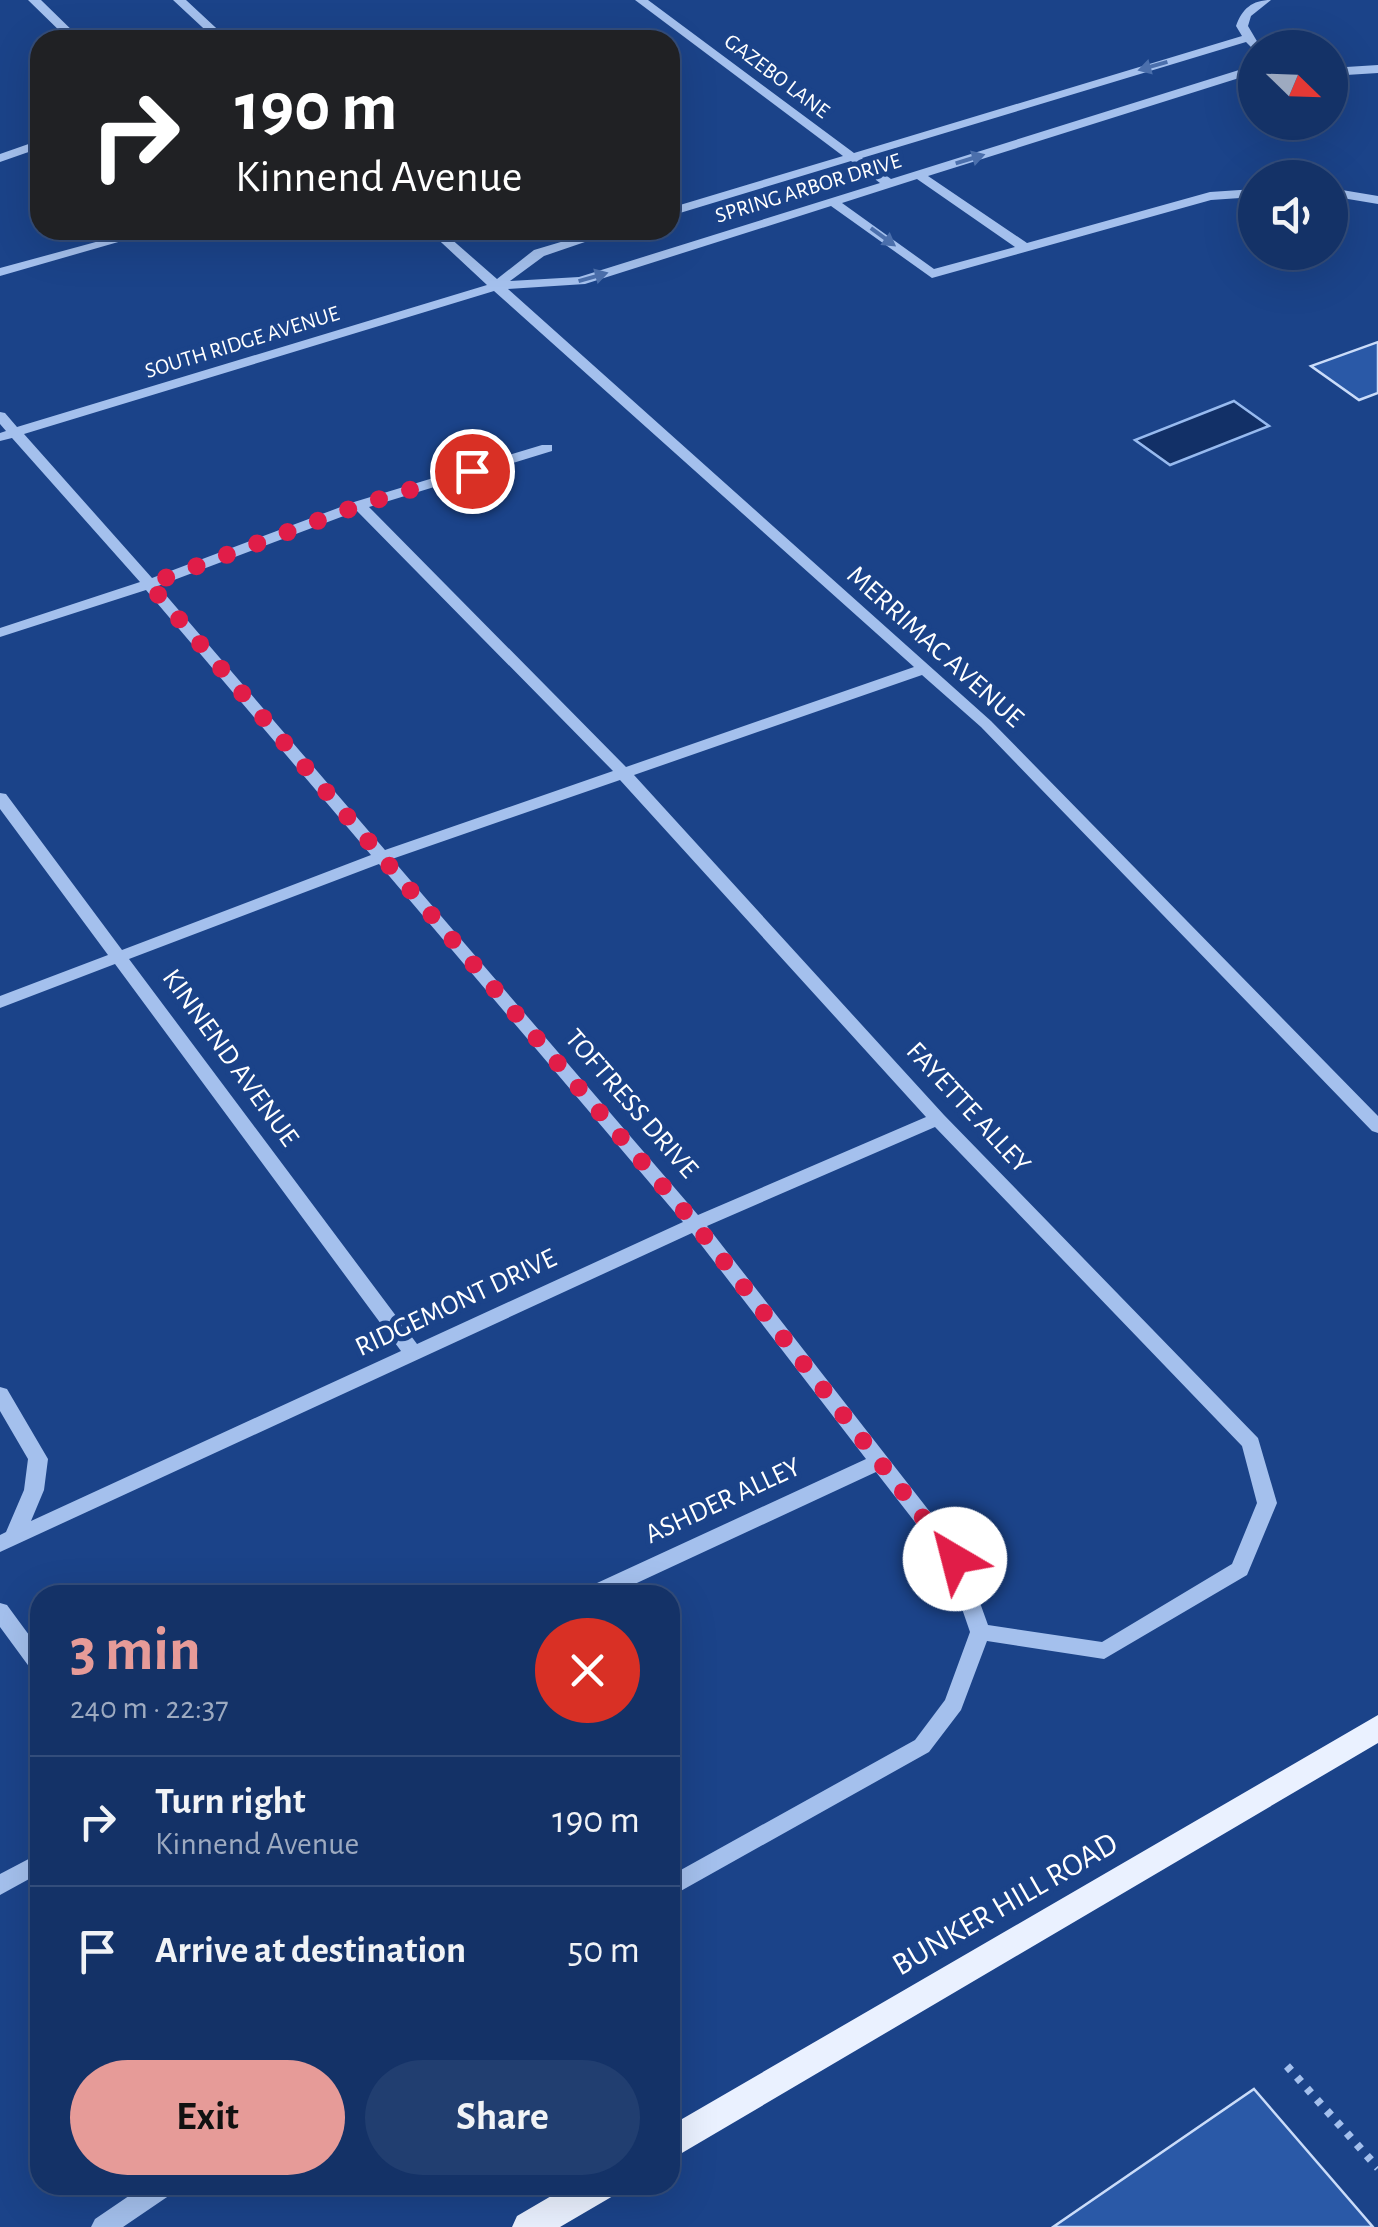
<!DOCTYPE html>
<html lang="en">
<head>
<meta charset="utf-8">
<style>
	body { margin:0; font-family:"Alegreya Sans",sans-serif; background:#213e70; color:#f1f3f6; height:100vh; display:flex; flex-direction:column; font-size:38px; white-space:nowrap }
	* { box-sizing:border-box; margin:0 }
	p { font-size:32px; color:#9daac0 }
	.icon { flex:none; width:55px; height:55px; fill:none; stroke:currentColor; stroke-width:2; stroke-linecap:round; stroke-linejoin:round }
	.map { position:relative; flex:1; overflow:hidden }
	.sheet { position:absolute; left:30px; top:1585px; width:650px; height:610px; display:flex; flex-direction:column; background:#143267; border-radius:30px; box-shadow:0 10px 40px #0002,0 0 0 2px #334d7b }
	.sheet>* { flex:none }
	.banner { position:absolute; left:30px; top:30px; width:650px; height:210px; border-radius:30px; box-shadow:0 10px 40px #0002,0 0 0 2px #334d7b; background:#202124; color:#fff; overflow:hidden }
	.needle { width:65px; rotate:113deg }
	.buttons { position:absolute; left:1238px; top:30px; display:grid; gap:20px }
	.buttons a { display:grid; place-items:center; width:110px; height:110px; border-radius:50%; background:#143267; box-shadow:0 10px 40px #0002,0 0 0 2px #334d7b; font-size:50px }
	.pin { position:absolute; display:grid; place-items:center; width:85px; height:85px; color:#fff; margin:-42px; border:5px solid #fff; border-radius:50%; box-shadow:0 2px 10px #0007 }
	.me { position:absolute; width:110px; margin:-55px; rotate:323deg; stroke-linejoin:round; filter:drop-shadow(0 0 8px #0008) }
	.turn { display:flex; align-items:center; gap:35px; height:210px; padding:0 40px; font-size:45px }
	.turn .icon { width:130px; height:130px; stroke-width:2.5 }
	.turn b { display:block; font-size:70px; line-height:85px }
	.round { display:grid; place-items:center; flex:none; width:105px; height:105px; border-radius:52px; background:#213e70 }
	.head { display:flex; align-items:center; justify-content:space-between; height:170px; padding:0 40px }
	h1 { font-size:60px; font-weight:700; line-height:75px; color:#e69b98 }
	.primary-button { display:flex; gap:20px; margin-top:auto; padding:20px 40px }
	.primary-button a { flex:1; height:115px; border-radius:60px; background:#e69b98; color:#111; font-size:40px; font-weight:700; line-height:115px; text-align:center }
	.primary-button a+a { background:#213e70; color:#f1f3f6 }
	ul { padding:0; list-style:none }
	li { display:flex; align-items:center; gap:30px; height:130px; padding:0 40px; border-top:2px solid #334d7b }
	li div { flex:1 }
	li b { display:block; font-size:38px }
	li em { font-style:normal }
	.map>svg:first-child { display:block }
	.water { fill:#123067; stroke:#97baef; stroke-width:2.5 }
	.building { fill:#2a59a7; stroke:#cadcf9; stroke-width:2.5 }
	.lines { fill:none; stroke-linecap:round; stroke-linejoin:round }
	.path { stroke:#a4c0ed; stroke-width:8; stroke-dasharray:6 9; stroke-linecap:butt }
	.minor { fill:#a4c0ed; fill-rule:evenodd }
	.major { fill:#eaf1ff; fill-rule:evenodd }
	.oneway { fill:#4b6fac }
	.route { stroke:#e11d48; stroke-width:18; stroke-dasharray:0 32.4 }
	.labels { text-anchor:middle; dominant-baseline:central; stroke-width:10; stroke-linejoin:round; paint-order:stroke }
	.far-street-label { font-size:22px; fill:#fff; stroke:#1b4389 }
	.street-label { font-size:28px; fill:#fff; stroke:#1b4389 }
	.near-street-label { font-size:32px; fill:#fff; stroke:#1b4389 }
</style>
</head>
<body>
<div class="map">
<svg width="1378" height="2227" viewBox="0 0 1378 2227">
	<rect width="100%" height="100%" fill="#1b4389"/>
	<path class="water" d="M 1234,401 L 1269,426 L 1170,465 L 1135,440 Z"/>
	<path class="building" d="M 1378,342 L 1378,393 L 1359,400 L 1311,366 Z
		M 1254,2089 L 1373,2227 L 1053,2227 Z"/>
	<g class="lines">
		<path class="path" d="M 1287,2066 L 1378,2168"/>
		<path class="minor" d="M 28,0 L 41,0 L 82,40 L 69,40 Z
			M 173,0 L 186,0 L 229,40 L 216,40 Z
			M 635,0 L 648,0 L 854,153 L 1242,36 L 1236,26 C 1242,9 1252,0 1271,0 L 1251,16 L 1248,26 L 1261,48 L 1255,48 L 1255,51 L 1246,42 L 862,158 L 891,179 L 1255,65 L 1255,73 L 928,176 L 1027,243 L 1210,192 L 1255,189 L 1255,197 L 1211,200 L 932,278 L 831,206 L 585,284 L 508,289 L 991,721 L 1378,1116 L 1378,1133 L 1372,1131 L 981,727 L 922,675 L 634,775 L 944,1115 L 1258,1438 L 1277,1503 L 1247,1575 L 1104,1659 L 987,1641 L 961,1710 L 929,1752 L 670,1897 L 670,1876 L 915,1740 L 945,1700 L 970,1632 L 946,1562 L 876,1472 L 611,1595 L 581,1595 L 584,1589 L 866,1459 L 692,1233 L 0,1552 L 0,1535 L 6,1532 L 24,1490 L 28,1459 L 0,1411 L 0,1387 L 7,1389 L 48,1459 L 44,1490 L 31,1521 L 401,1351 L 115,964 L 0,1008 L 0,996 L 108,955 L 0,809 L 0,793 L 6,794 L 122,950 L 371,855 L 146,590 L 0,637 L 0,628 L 140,582 L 12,438 L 0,441 L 0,433 L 6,431 L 0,424 L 0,412 L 5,413 L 17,427 L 487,285 L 428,230 L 441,230 L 497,279 L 534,250 L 601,230 L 620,230 L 544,256 L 510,281 L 579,277 L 880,183 L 851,161 L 670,216 L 670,208 L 843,156 ZM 917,179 L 1015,247 L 934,269 L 842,203 ZM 494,291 L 914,667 L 626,767 L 369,507 L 552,451 L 552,445 L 542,445 L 354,502 L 152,578 L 24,434 ZM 357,511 L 613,771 L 385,850 L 158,586 ZM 620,780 L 926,1117 L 698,1215 L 392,859 ZM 379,864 L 683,1222 L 417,1344 L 129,959 ZM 935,1127 L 1242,1446 L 1257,1503 L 1232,1564 L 1102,1642 L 988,1625 L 962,1553 L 707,1226 Z
			M 1378,65 L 1378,73 L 1330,76 L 1330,68 Z
			M 40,140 L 40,148 L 0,162 L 0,154 Z
			M 1330,188 L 1378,196 L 1378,204 L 1330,196 Z
			M 140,230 L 160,230 L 0,276 L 0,268 Z
			M 0,1603 L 7,1605 L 40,1650 L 40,1675 L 33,1672 L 0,1627 Z
			M 40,1853 L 40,1873 L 0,1895 L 0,1874 Z
			M 145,2185 L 177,2185 L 173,2193 L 123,2227 L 91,2227 L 95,2219 Z"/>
		<path class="major" d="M 1378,1715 L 1378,1743 L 670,2160 L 670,2126 Z
			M 570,2185 L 618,2185 L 613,2196 L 560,2227 L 512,2227 L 517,2216 Z"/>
	</g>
	<defs><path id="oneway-solid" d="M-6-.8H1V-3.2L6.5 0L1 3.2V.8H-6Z" transform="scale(2.5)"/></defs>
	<g class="oneway">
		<use href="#oneway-solid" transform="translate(1153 66) rotate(164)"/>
		<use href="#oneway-solid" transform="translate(970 159) rotate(-17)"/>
		<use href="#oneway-solid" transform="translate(883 237) rotate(36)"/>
		<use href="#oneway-solid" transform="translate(593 277) rotate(-16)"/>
	</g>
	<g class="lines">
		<path class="route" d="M 472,471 L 360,505 L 149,584 L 695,1224 L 955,1559"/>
	</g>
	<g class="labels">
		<g class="far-street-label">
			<text transform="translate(777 76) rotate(37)">GAZEBO LANE</text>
			<text transform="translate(808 188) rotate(-17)">SPRING ARBOR DRIVE</text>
			<text transform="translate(242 342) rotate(-17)">SOUTH RIDGE AVENUE</text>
		</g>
		<g class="street-label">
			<text transform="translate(935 647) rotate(42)">MERRIMAC AVENUE</text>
			<text transform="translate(230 1058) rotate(54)">KINNEND AVENUE</text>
			<text transform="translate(631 1104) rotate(49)">TOFTRESS DRIVE</text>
			<text transform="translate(968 1108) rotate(47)">FAYETTE ALLEY</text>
			<text transform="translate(456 1303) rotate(-25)">RIDGEMONT DRIVE</text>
			<text transform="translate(723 1501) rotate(-25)">ASHDER ALLEY</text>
		</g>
		<g class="near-street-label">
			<text transform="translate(1005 1904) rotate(-30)">BUNKER HILL ROAD</text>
		</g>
	</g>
</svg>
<div class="buttons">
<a><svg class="needle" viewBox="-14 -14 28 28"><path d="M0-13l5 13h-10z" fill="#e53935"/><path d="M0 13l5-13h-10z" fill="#9daac0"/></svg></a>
<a><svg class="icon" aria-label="sound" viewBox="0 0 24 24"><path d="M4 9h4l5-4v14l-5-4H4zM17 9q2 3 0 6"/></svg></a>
</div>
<div class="pin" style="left:472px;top:471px;background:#d93025"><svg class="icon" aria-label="arrive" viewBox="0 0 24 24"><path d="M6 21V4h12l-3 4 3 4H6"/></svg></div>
<svg class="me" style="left:955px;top:1559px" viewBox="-20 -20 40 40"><circle r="19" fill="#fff"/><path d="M0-13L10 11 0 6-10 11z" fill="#e11d48"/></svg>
<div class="banner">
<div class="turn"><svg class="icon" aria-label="right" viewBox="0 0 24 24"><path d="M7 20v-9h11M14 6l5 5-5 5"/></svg><div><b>190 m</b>Kinnend Avenue</div></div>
</div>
<section class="sheet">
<div class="head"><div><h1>3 min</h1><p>240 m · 22:37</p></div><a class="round" style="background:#d93025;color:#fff"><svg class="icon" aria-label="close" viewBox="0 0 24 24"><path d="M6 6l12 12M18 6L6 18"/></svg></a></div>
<ul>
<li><svg class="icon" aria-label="right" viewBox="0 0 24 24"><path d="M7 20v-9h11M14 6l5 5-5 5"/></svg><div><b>Turn right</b><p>Kinnend Avenue</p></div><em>190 m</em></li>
<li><svg class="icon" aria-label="arrive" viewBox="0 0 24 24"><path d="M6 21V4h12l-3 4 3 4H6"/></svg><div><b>Arrive at destination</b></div><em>50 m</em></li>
</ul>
<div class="primary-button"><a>Exit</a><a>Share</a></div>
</section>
</div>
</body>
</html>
